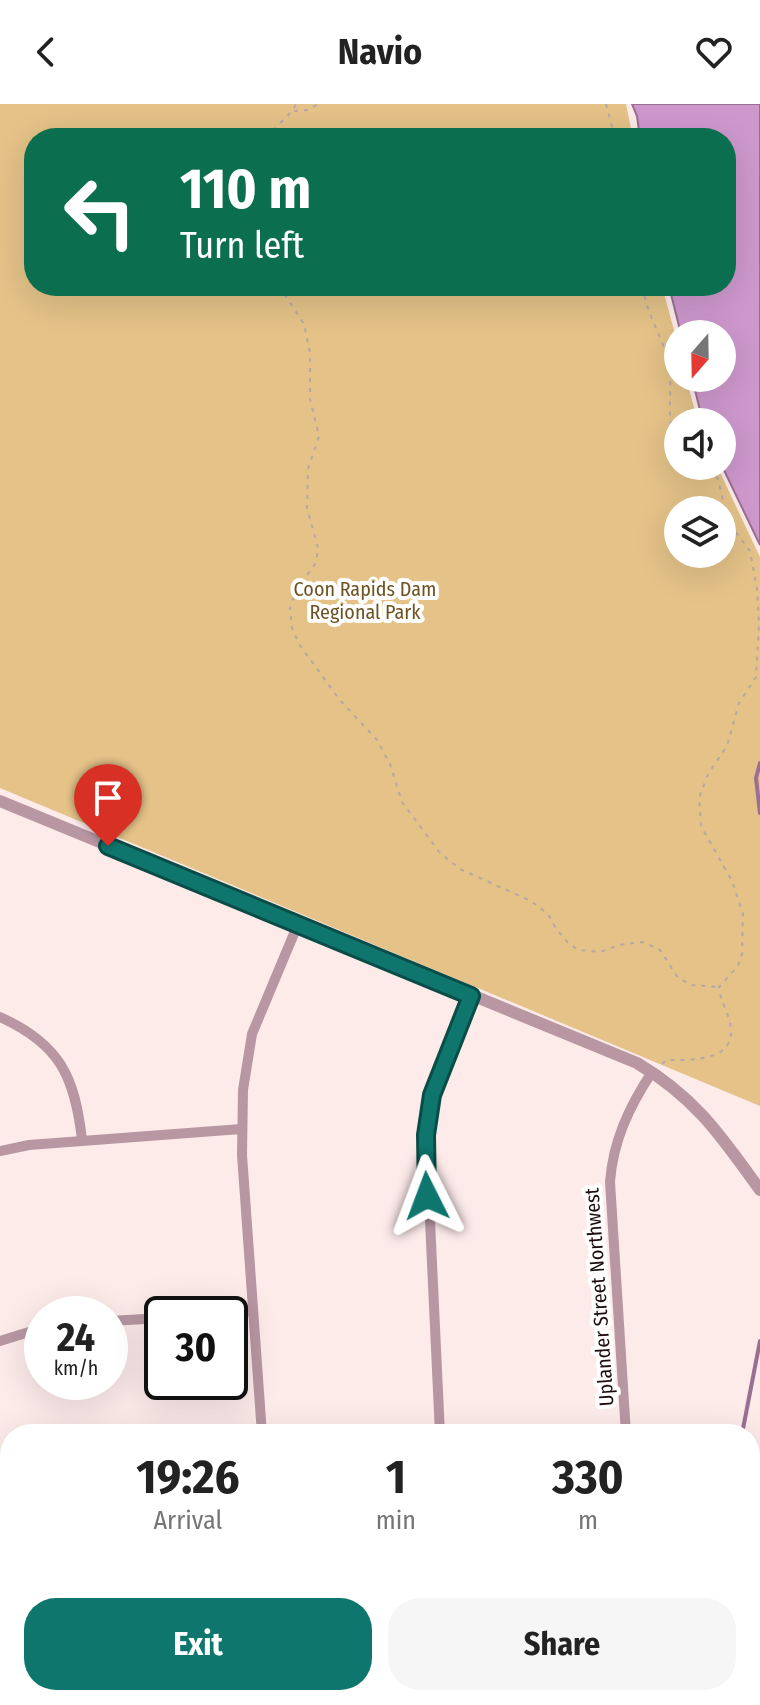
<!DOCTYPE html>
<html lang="en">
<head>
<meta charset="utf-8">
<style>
	body { margin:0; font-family:"Fira Sans Condensed",sans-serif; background:#f6f6f6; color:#222; height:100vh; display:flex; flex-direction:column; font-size:30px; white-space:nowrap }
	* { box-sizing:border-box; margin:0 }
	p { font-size:26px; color:#767676 }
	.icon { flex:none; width:44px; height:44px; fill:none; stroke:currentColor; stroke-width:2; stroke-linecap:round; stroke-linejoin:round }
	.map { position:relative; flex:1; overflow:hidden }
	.side { position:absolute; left:0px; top:1320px; width:760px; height:282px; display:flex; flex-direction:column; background:#fff; border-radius:32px 32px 0 0; box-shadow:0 8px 32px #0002 }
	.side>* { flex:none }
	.banner { position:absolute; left:24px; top:24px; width:712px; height:168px; border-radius:32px; box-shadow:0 8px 32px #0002; background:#0b6e4f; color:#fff; overflow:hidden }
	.needle { width:52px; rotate:200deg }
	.buttons { position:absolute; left:664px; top:216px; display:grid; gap:16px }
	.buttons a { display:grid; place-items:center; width:72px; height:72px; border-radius:50%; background:#fff; box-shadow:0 8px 32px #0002; font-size:40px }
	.speed { position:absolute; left:24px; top:1192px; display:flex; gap:16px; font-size:40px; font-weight:700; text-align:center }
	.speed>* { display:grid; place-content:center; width:104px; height:104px; border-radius:50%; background:#fff; box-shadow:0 8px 32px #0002; line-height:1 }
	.speed small { font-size:20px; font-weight:400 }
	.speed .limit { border:4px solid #111; border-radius:12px; background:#fff; color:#111 }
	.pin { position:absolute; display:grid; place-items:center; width:68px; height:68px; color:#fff; margin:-82px -34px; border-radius:50% 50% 50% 0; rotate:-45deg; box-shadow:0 0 8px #0007 }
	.pin .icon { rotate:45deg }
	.me { position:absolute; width:88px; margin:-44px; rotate:357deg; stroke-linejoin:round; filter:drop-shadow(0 0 6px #0008) }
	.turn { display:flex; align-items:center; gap:28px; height:168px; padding:0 24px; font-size:36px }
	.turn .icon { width:104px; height:104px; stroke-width:2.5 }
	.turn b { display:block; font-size:56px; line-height:68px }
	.eta { display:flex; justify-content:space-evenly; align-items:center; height:136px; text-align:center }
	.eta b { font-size:48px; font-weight:700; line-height:56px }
	.button { display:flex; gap:16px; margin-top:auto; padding:16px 24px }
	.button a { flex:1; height:92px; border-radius:32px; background:#0f766e; color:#fff; font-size:32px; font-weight:700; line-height:92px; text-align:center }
	.button a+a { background:#f6f6f6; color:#222 }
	header { display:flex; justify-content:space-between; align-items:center; height:104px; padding:0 24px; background:#fff; font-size:36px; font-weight:700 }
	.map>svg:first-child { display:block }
	.green { fill:#e4c288; fill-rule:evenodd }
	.water { fill:#ce98cd; stroke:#996f93; stroke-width:2 }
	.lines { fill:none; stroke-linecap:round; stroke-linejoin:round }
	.stream { stroke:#996f93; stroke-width:4 }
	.path { stroke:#b8a7a6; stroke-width:2; stroke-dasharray:4 6; stroke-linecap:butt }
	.minor { stroke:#b897a3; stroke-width:10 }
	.tertiary { stroke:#b897a3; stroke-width:12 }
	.route-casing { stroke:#0a4d48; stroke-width:20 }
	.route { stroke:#0f766e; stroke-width:14 }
	.labels { text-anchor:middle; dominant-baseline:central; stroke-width:8; stroke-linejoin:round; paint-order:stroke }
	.park-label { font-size:20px; fill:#6d5321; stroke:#fff }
	.street-label { font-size:20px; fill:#1c0e0d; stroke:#fff }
</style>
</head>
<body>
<header><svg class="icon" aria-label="back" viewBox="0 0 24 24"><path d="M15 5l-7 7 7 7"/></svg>Navio<svg class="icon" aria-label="heart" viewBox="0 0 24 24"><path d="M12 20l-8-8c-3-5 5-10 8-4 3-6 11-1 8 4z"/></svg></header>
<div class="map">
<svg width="760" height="1601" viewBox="0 0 760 1601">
	<rect width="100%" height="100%" fill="#fdebea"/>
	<path class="green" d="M 0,0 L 626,0 L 633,34 L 34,34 L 34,182 L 662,182 L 678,241 L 678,274 L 686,274 L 698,318 L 678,318 L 678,362 L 717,362 L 760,453 L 760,1002 L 0,684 ZM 678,406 L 722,406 L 722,450 L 678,450 Z"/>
	<path class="water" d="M 632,0 L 760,0 L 760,441 L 722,362 L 722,318 L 703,318 L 692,274 L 722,274 L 722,230 L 681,230 L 669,182 L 726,182 L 726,34 L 640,34 L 637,12 Z"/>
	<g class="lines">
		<path class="stream" d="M 760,659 L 756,674 L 760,709
			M 742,1330 L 760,1237
			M 747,1592 L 747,1601"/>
		<path class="path" d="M 606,0 L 615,34
			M 294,7 L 308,6 L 318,0
			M 267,34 C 274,23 293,9 296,0
			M 279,182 L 304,220 L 310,249 L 310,295 L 319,332 L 308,365 L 307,404 L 318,444 L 317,452 L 315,460 L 296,487 L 290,504 L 292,524 L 299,540 L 339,595 L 377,636 L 390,660 L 402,698 L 440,749 L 460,765 L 531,797 L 548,810 L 557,826 L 569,840 L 579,846 L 600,848 L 619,841 L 643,838 L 660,846 L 678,874 L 692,881 L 719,883
			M 643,182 C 646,213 666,236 670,266 C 672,288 665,323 678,340
			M 662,960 L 667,956 C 688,956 732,958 731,927 C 731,912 720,898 719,883 L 738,862 L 742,850 L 743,810 L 732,777 L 701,722 L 699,694 L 708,670 L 727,642 L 739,599 L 756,573 L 759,521 L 757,485 L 750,447 L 728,418 L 718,375 L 707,362"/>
		<path class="minor" d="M 0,913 C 60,940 75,973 82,1036
			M 0,1047 L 29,1041 L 241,1025
			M 213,1210 L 253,1207
			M 110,1217 L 162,1214
			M 0,1237 L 42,1224
			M 262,1330 L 242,1051 L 243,986 L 252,930 L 298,820
			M 440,1330 L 426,1031 L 436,977 L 471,892
			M 626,1330 L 610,1078 C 613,1037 629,1003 652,968
			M 0,1448 L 10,1441
			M 345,1592 L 371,1601
			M 642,1592 L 643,1601
			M 102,1601 L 117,1592
			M 272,1601 L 273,1592
			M 398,1601 L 403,1592"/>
		<path class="tertiary" d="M 0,697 L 637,959 C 696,994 721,1032 760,1086"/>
	</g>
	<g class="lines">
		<defs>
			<path id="route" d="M 108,742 L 471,892 L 432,991 L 426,1031 L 427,1092"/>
		</defs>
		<use href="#route" class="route-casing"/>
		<use href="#route" class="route"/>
	</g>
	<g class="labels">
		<g class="park-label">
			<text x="365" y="485">Coon Rapids Dam<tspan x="365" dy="23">Regional Park</tspan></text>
		</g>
		<g class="street-label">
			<text transform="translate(599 1193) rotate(-94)">Uplander Street Northwest</text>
		</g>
	</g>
</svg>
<div class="buttons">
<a><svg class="needle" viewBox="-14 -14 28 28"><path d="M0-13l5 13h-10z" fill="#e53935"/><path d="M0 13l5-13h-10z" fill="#767676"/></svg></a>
<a><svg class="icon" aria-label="sound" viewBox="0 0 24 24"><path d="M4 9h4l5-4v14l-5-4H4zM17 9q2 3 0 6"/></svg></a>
<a><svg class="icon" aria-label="layers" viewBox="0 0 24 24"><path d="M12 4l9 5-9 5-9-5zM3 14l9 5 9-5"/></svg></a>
</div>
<div class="speed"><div>24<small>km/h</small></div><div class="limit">30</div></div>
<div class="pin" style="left:108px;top:742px;background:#d93025"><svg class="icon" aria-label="arrive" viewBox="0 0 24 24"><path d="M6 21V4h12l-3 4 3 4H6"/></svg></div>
<svg class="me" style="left:427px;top:1092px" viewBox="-20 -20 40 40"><path d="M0-17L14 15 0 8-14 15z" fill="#0f766e" stroke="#fff" stroke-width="4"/></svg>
<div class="banner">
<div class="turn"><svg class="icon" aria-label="left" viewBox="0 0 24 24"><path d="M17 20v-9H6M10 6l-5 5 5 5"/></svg><div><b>110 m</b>Turn left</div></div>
</div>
<section class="side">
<div class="eta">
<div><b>19:26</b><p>Arrival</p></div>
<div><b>1</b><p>min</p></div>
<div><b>330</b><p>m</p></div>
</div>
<div class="button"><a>Exit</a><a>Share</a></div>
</section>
</div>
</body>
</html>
